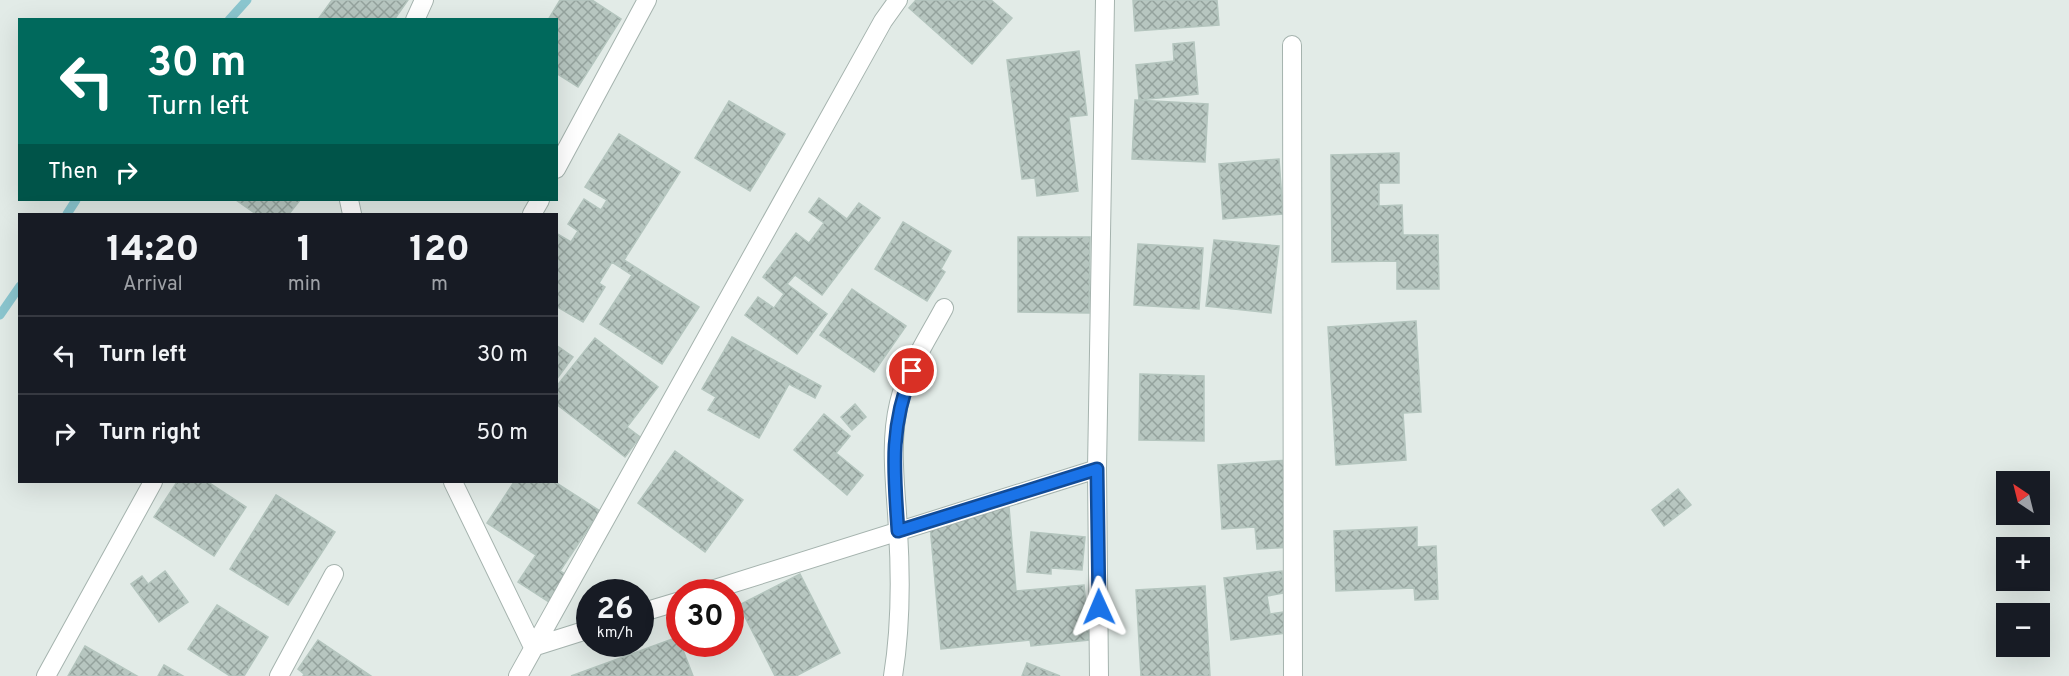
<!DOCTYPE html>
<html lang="en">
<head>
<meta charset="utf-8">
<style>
	body { margin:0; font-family:Overpass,sans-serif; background:#20242c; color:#f1f3f6; height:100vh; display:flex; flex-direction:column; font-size:22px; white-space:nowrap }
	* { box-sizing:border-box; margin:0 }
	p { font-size:20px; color:#9ea1a6 }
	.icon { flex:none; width:33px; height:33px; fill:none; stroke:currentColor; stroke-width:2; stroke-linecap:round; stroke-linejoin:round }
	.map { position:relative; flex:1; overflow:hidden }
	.panel { position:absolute; left:18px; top:213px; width:540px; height:270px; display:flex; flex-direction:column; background:#171b24; border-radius:0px; box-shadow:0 6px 24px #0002 }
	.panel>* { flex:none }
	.banner { position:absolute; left:18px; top:18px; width:540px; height:183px; border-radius:0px; box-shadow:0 6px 24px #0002; background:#00695c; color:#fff; overflow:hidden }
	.needle { width:39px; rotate:325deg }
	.controls { position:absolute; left:1996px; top:471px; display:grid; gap:12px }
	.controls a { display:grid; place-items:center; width:54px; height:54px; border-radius:0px; background:#171b24; box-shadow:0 6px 24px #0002; font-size:30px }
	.speed { position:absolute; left:576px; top:579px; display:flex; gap:12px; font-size:30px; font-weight:700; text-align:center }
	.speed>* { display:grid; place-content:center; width:78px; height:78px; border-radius:50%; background:#171b24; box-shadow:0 6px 24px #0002; line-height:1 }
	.speed small { font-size:15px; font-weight:400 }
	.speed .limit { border:9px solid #d22; background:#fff; color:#111 }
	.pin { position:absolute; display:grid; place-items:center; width:51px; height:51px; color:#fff; margin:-26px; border:3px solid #fff; border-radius:50%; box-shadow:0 2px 6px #0007 }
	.me { position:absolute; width:66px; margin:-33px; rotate:359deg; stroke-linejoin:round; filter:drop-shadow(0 0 4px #0008) }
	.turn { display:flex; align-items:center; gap:21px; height:126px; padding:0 30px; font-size:27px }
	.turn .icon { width:78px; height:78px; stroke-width:2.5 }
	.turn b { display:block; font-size:42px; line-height:51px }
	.then { display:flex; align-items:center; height:57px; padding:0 30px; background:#0003; gap:12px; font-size:22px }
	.eta { display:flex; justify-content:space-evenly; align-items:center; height:102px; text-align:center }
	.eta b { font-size:36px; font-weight:800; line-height:42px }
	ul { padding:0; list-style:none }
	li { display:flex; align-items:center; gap:18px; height:78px; padding:0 30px; border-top:2px solid #363941 }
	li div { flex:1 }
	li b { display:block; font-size:22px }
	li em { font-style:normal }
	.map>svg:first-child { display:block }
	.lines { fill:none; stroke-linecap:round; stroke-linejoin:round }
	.stream { stroke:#8bc6cf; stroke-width:9 }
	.building { fill:url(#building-cross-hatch); stroke:#b4c5be; stroke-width:1.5 }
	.minor-casing { stroke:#a5b3ae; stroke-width:20 }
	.minor { stroke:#fff; stroke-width:18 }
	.route-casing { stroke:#114b97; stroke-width:15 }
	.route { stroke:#1a73e8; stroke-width:10 }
</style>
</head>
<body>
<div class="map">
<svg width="2069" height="676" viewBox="0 0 2069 676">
	<defs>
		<pattern id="building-cross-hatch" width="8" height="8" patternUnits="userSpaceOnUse" patternTransform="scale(1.5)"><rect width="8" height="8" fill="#b7c6c0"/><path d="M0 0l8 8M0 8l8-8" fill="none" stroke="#94a29d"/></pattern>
	</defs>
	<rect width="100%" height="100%" fill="#e2ebe7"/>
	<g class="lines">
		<path class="stream" d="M 229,20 L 247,0
			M 67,214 L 76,200
			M 0,315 L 20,286"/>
	</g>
	<path class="building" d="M 332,0 L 408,0 L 394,20 L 322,20 L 319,18 Z
		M 560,0 L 592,0 L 621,19 L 578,87 L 556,73 L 556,20 L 548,20 Z
		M 916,0 L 991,0 L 1012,18 L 972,64 L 909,8 Z
		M 1133,0 L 1217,0 L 1219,25 L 1135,31 Z
		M 1194,42 L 1198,94 L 1139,100 L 1136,65 L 1174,61 L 1173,44 Z
		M 1079,51 L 1087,115 L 1069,117 L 1078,191 L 1037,196 L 1035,178 L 1022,179 L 1007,60 Z
		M 1135,100 L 1208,104 L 1205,162 L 1132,159 Z
		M 729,101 L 785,134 L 750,191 L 695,158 Z
		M 619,134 L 680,172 L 624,260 L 699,307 L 662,364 L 600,324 L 632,275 L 612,262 L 599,283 L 605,287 L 583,322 L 556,306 L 556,233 L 571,242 L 578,231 L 568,224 L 584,199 L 601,210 L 607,200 L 585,187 Z
		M 1399,153 L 1399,183 L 1379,183 L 1379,206 L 1402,205 L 1403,235 L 1438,235 L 1439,289 L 1397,289 L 1397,261 L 1332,262 L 1331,155 Z
		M 1279,159 L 1283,214 L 1223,219 L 1219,164 Z
		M 819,198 L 847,219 L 859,203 L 880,218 L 822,295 L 795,275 L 787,284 L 827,314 L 797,354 L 745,315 L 758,297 L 774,308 L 784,294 L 763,277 L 796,233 L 809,243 L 824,223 L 809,212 Z
		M 236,200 L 300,200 L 289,214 L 256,214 Z
		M 903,222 L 951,251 L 941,269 L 945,272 L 927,301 L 875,269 Z
		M 1018,237 L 1090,237 L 1089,313 L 1018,312 Z
		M 1214,240 L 1279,246 L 1271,313 L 1206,306 Z
		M 1138,244 L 1203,248 L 1199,309 L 1134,305 Z
		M 852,289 L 906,326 L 874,372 L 820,335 Z
		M 1416,321 L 1421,412 L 1403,413 L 1406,460 L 1336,465 L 1328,327 Z
		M 732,337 L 821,386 L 815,398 L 789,384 L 759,438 L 708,410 L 716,397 L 702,389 Z
		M 595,338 L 658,387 L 627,427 L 640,437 L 625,457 L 556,404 L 556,387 Z
		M 556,345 L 573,357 L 556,380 Z
		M 1140,374 L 1204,376 L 1204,441 L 1139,440 Z
		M 855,404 L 866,417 L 852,430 L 841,417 Z
		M 824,414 L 850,436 L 836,453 L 863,475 L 847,495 L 794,450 Z
		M 675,451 L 743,500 L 705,552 L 638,503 Z
		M 1289,460 L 1295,547 L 1257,549 L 1255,527 L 1222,529 L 1218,465 Z
		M 177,482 L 208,482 L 246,507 L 214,556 L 154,517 Z
		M 514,482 L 555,482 L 600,511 L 560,571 L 570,577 L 552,604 L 518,582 L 536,555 L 487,523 Z
		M 1678,489 L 1691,505 L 1664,526 L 1652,510 Z
		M 276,495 L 335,532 L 288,605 L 230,569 Z
		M 1009,507 L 1016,591 L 1084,585 L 1089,640 L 1031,646 L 1030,640 L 941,649 L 929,514 Z
		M 1417,527 L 1417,547 L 1436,546 L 1438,599 L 1415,600 L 1414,588 L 1336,591 L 1334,531 Z
		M 1031,532 L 1085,537 L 1082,570 L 1051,568 L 1051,574 L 1027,572 Z
		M 165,571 L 188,602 L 159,622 L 131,584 L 142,576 L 148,584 Z
		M 1282,571 L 1284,593 L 1267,596 L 1270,614 L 1283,612 L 1286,633 L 1231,640 L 1224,578 Z
		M 800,574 L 840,653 L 796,676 L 775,676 L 739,605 Z
		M 1205,586 L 1210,676 L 1141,676 L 1136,590 Z
		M 217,605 L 268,637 L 244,676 L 230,676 L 188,649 Z
		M 678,637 L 693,676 L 571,676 Z
		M 318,640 L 371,676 L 303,676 L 304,674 L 298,669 Z
		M 85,646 L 137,676 L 68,676 Z
		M 1027,663 L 1060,676 L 1022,676 Z
		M 164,665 L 183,676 L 158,676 Z"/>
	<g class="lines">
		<defs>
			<path id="minor" d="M 415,20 L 424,0
				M 1292,45 L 1293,676
				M 556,169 L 647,0
				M 349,200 L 352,214
				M 532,214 L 540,200
				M 453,482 L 533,647 L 590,629
				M 705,592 L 1097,469
				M 640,613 L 680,601
				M 46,676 L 153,482
				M 279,676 L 334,574
				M 518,676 L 883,21 L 898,0
				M 893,676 C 901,627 901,579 898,530 C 896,487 889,445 899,403 C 907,369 928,338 944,308
				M 1099,676 L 1097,469 L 1105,0"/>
		</defs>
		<use href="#minor" class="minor-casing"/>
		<use href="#minor" class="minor"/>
	</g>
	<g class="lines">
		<defs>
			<path id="route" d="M 912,371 C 889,429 894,471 898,531 L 1097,469 L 1099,607"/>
		</defs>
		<use href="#route" class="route-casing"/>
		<use href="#route" class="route"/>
	</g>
</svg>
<div class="controls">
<a><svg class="needle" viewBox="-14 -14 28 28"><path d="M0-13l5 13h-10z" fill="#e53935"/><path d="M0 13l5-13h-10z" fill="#9ea1a6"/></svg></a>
<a>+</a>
<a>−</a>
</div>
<div class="speed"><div>26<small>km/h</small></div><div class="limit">30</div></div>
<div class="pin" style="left:912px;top:371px;background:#d93025"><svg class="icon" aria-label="arrive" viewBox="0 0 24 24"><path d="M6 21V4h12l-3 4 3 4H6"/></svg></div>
<svg class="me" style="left:1099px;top:607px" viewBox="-20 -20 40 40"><path d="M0-17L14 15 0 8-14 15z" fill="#1a73e8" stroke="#fff" stroke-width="4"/></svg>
<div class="banner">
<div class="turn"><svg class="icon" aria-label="left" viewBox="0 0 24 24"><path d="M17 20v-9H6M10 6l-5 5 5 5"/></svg><div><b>30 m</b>Turn left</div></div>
<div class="then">Then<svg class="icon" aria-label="right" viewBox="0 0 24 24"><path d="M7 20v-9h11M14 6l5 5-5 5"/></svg></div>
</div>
<section class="panel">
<div class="eta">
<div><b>14:20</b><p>Arrival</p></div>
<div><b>1</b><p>min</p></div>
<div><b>120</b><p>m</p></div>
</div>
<ul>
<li><svg class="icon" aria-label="left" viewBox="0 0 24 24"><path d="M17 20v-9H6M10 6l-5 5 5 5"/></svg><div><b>Turn left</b></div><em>30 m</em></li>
<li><svg class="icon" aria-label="right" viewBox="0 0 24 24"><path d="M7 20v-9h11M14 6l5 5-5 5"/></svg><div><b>Turn right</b></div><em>50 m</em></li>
</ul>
</section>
</div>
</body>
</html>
